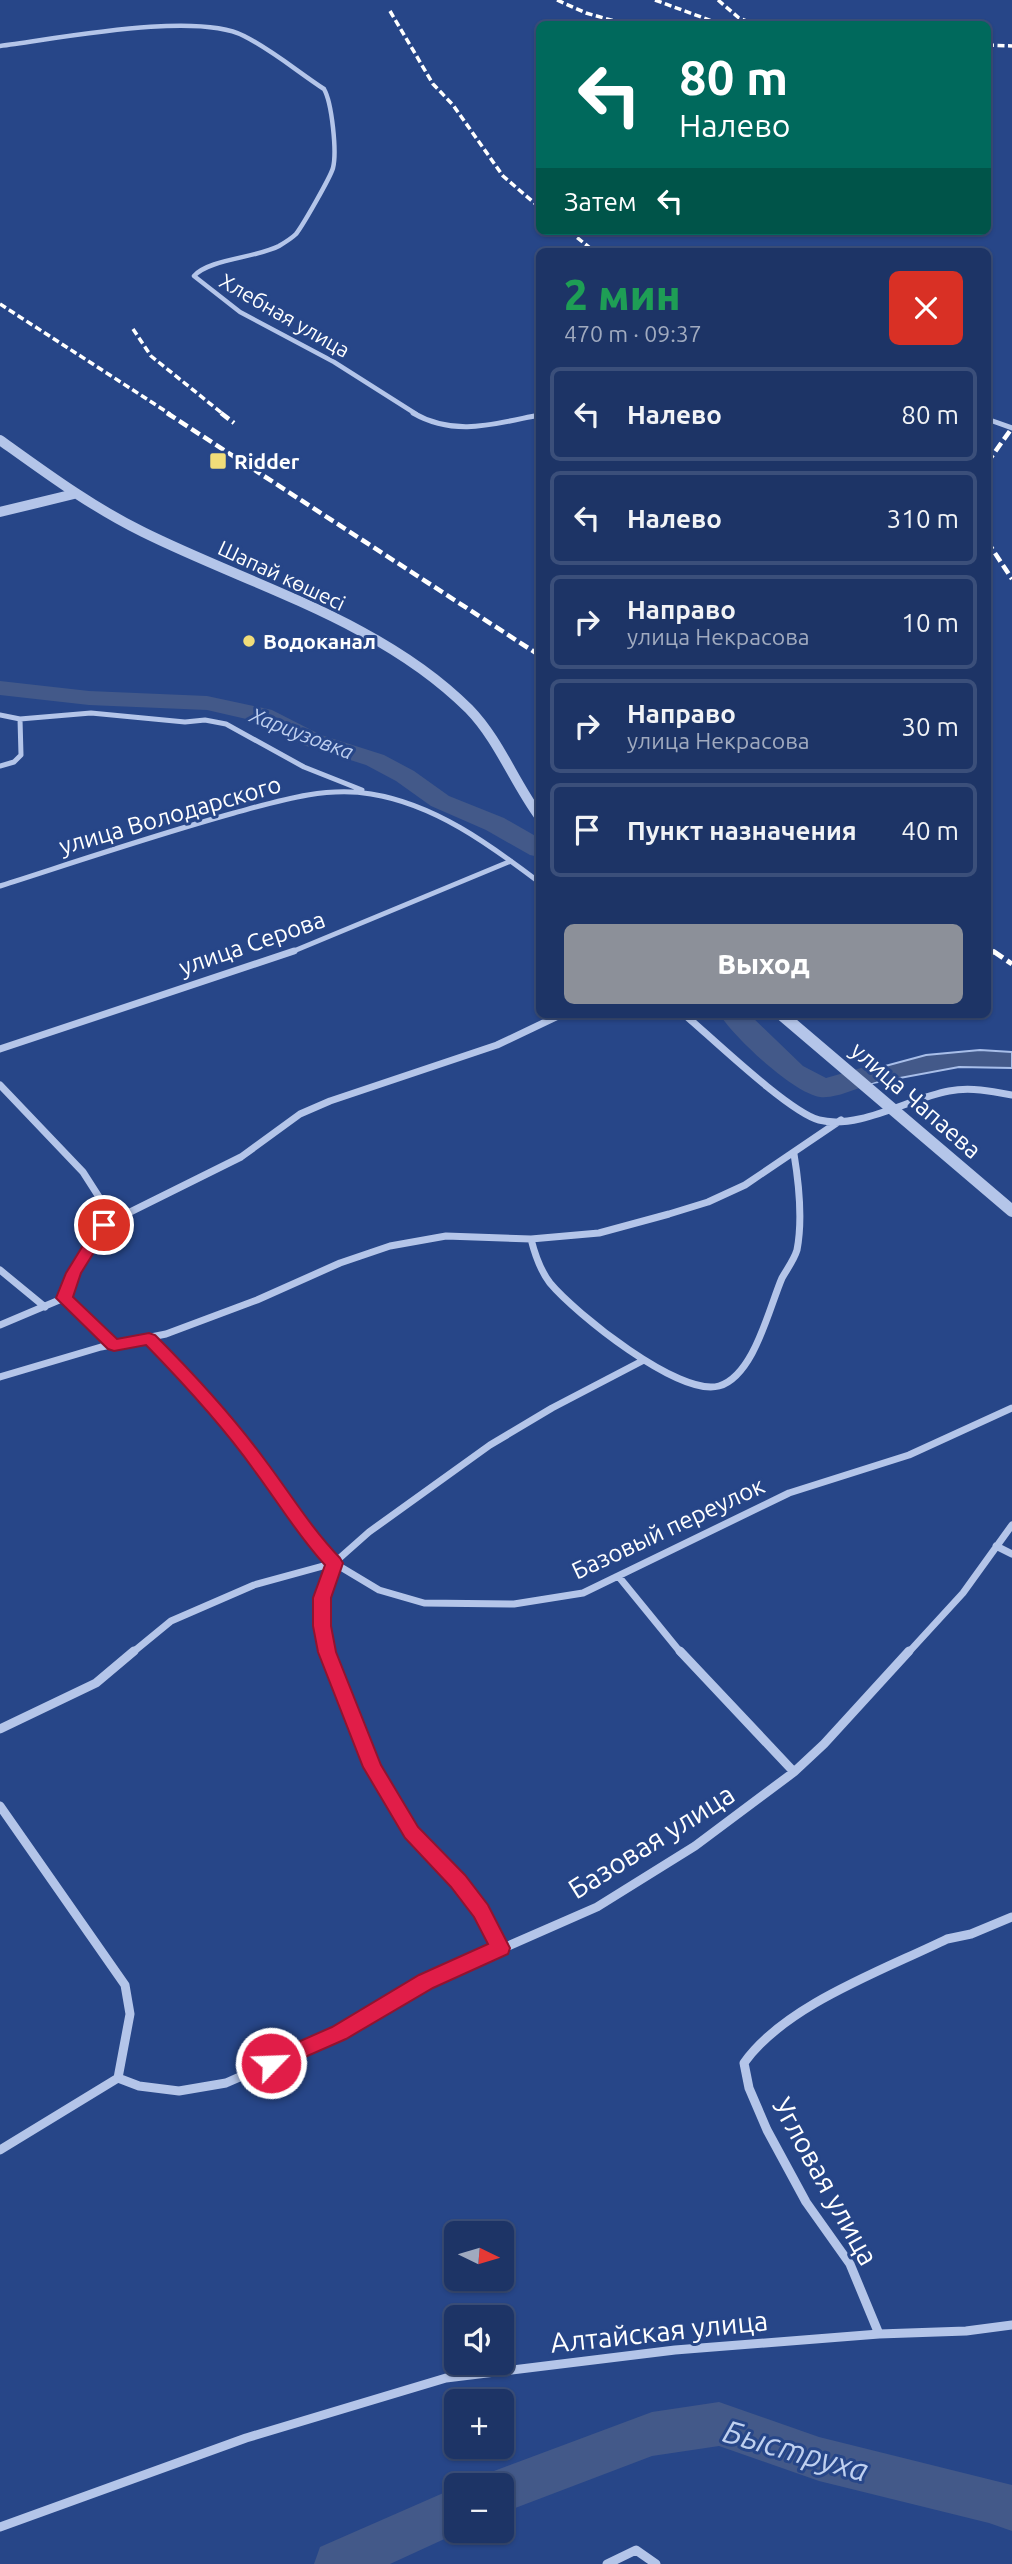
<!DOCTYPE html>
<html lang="ru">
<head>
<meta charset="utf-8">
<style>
	body { margin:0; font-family:Ubuntu,sans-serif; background:#253c6c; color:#f1f3f6; height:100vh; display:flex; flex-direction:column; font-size:26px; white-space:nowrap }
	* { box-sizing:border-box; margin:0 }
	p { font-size:23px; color:#a0aabf }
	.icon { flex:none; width:38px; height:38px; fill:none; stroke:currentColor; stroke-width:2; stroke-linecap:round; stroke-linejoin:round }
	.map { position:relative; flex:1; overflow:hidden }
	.sheet { position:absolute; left:536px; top:248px; width:455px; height:770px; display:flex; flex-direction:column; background:#1d3466; border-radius:10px; box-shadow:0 2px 5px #0004,0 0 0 2px #3b4f7a }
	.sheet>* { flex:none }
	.guide { position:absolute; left:536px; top:21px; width:455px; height:214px; border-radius:10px; box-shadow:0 2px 5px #0004,0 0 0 2px #3b4f7a; background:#00695c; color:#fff; overflow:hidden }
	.needle { width:46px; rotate:95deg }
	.buttons { position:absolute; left:444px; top:2221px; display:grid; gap:14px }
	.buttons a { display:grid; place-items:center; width:70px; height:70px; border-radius:10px; background:#1d3466; box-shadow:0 2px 5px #0004,0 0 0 2px #3b4f7a; font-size:35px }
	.pin { position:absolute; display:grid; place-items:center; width:60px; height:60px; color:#fff; margin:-30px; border:4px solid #fff; border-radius:50%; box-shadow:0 2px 7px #0007 }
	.me { position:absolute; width:77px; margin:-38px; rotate:66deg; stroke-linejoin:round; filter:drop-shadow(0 0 5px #0008) }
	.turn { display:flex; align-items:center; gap:24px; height:147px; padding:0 28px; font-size:32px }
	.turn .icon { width:91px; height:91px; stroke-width:2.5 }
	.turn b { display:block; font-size:49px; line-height:60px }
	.then { display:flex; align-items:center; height:66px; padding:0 28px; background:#0003; gap:14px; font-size:26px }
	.round { display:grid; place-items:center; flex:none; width:74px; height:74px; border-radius:10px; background:#253c6c }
	.head { display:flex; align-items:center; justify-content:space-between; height:119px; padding:0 28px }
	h1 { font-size:42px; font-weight:800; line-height:52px; color:#1e9e55 }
	.cta { display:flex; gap:14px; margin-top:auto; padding:14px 28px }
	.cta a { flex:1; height:80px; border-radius:10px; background:#8c9099; color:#fff; font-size:28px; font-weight:800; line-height:80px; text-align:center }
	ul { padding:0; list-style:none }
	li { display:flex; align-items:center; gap:21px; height:94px; margin:0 14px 10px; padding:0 14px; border:4px solid #3b4f7a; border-radius:10px }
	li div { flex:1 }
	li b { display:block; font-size:26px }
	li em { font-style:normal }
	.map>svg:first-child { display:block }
	.water { fill:#435989; stroke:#a8bee9; stroke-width:2 }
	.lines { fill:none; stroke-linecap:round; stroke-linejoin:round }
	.river { fill:#435989; fill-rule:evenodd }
	.minor-far3 { stroke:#b4c5e9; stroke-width:4.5 }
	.minor-far2 { stroke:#b4c5e9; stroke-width:5 }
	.minor-far1 { stroke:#b4c5e9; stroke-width:7 }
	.minor { stroke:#b4c5e9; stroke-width:9 }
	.tertiary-far1 { stroke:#b4c5e9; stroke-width:10 }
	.tertiary { stroke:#b4c5e9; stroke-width:12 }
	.rail-far2 { stroke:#fff; stroke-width:3.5; stroke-dasharray:7 3.5; stroke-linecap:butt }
	.rail-far1 { stroke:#fff; stroke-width:4.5; stroke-dasharray:10 4.5; stroke-linecap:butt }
	.rail { stroke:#fff; stroke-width:5; stroke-dasharray:12 5; stroke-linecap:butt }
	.route { fill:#e11d48; stroke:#92132f; stroke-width:2 }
	.poi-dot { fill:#f1dd79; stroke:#274688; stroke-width:2.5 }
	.labels { text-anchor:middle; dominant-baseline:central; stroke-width:6; stroke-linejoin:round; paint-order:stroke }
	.far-street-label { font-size:21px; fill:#fff; stroke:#274688 }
	.far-poi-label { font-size:21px; font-weight:bold; fill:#fff; stroke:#274688; text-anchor:start }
	.far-water-label { font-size:21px; font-style:italic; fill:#bfd0f0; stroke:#274688 }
	.street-label { font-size:24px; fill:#fff; stroke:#274688 }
	.near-street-label { font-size:28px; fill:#fff; stroke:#274688 }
	.near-water-label { font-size:32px; font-style:italic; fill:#bfd0f0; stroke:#274688 }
</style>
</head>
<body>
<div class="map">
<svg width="1012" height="2564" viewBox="0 0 1012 2564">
	<rect width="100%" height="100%" fill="#274688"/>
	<path class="water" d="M 980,1050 L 1012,1052 L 1012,1068 L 959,1067 L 830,1091 L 822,1083 L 926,1055 Z"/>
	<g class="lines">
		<path class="river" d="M 0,681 L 89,691 L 207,696 L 272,710 L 321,735 L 384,755 L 414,771 L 449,796 L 504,818 L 539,838 L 539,857 L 530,855 L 486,830 L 431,806 L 396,781 L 366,765 L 303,745 L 255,721 L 207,710 L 89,705 L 0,695 Z
			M 720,1015 L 750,1015 L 803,1066 L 826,1078 L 868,1066 L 878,1069 L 883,1075 L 878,1081 C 862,1086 837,1099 820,1097 C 793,1093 735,1038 720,1015 Z
			M 719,2402 L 819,2437 L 1012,2485 L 1012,2531 L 989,2523 L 819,2481 L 719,2446 L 652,2456 L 502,2513 L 502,2485 L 481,2485 L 486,2474 L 652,2412 Z
			M 457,2487 L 457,2530 L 464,2530 L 390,2564 L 314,2564 L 320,2547 Z"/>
		<path class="minor-far3" d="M 0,46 C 57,39 195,11 244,36 C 272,50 298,72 324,89 C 332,103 337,152 333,168 C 330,178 303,225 296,234 C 292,238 284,243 279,246 C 256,258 209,259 194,276 L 240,312 L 334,362 L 416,414"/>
		<path class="minor-far2" d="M 413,413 C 455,437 494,424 539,415
			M 987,419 L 1012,428
			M 0,715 L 20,719 L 91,713 L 185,722 L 205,720 L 226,724 L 304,767 L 362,790
			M 0,766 L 14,762 L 21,755 L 20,719
			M 0,886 C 78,861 155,835 234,813 C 278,801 325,786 371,794 C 434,804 489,844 539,882
			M 289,953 L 511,861"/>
		<path class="minor-far1" d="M 685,1015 C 712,1038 789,1112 819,1120 C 859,1130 910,1098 949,1091 C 970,1087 991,1091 1012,1095
			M 0,1049 L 294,951
			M 0,1085 L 83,1172 L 99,1197 L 104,1225 L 73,1273 L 64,1298 L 114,1345
			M 104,1225 L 241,1157 L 300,1114 L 330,1101 L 497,1045 L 560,1015
			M 531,1239 C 535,1255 540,1270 550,1283 C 575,1313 679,1397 719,1386 C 754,1376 769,1308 782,1278 C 787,1269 794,1260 797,1250 C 803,1219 799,1184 794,1154
			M 0,1270 L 45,1307
			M 0,1325 L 64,1298
			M 149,1339 L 201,1392 L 260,1465 L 310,1538 L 334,1563 L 379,1590 L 424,1603 L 514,1604 L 583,1593 L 789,1493 L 909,1455 L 1012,1408
			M 0,1377 L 101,1347 L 166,1334 L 257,1300 L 340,1263 L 390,1246 L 446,1236 L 531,1239 L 599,1233 L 669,1214 L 708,1202 L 745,1185 L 841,1120
			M 996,1546 L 1012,1554
			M 619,1577 L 681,1653
			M 132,1653 L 171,1621 L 254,1585 L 334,1563 L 369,1532 L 490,1445 L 552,1408 L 644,1360
			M 327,1653 C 319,1617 322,1597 334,1563
			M 908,1653 L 963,1593 L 1012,1525"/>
		<path class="minor" d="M 327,1651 L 373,1767 L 412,1832 L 458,1881 L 481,1911 L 500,1948
			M 680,1651 L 794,1772
			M 0,1729 L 96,1683 L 134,1651
			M 0,1806 L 125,1985 L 130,2014 L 118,2078
			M 0,2150 L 118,2078 L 139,2086 L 179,2091 L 226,2083 L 339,2033 L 426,1982 L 597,1907 L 695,1846 L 794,1772 L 824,1744 L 909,1651
			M 879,2334 L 850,2264 L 806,2202 L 767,2130 L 749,2088 L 744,2063 C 785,2005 884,1970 947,1939 L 971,1934 L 1012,1917
			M 0,2527 L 246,2438 L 446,2378 L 675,2350 L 879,2334 L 966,2331 L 1012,2325
			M 607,2564 L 636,2550 L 656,2564"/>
		<path class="tertiary-far1" d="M 0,440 C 46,473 92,507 143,532 C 252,586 381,621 469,709 C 499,740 514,782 539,816
			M 0,512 L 74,494"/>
		<path class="tertiary" d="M 782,1015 L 1012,1211"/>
		<path class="rail-far2" d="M 557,0 L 586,13 L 625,24
			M 655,0 L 720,24
			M 718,0 L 739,18 L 754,24
			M 390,11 L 433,84 L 453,105 L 503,176 L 539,207
			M 987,45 L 1012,46
			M 569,231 L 595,252
			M 0,304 L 170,414
			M 133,329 L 151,356 L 223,414"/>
		<path class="rail-far1" d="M 167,413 L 539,655
			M 221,413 L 234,423
			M 987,463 L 1012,428
			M 987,541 L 1012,579
			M 987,947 L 995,953"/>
		<path class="rail" d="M 993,951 L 1012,964"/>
	</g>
	<path class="route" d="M 104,1220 L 111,1225 L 81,1273 L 73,1297 L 117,1339 L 149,1333 L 155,1335 C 194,1374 232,1415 265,1460 C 290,1493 311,1528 340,1558 L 343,1563 L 331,1598 L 331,1626 L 336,1652 L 381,1765 L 418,1827 L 465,1875 L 488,1905 L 510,1948 L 508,1954 L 433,1988 L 346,2039 L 271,2072 L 264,2070 L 261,2063 L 264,2057 L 332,2027 L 419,1975 L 488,1944 L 474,1917 L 451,1887 L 405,1838 L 363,1767 L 318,1652 L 313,1626 L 313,1598 L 325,1565 C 298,1536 278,1502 254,1470 C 222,1425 185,1385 146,1345 L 114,1351 L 108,1349 L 56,1298 L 66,1273 L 98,1221 Z"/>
	<g class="poi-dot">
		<rect x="209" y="452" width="18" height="18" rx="3.5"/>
		<circle cx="249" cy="641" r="7"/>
	</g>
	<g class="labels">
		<g class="far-street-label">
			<text transform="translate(285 315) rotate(30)">Хлебная улица</text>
			<text transform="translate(282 575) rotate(25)">Шапай көшесі</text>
		</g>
		<g class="far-poi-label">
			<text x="234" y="461">Ridder</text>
			<text x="263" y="641">Водоканал</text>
		</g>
		<g class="far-water-label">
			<text transform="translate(302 733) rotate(21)">Хариузовка</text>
		</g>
		<g class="street-label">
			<text transform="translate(170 815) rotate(-16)">улица Володарского</text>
			<text transform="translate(252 943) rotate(-19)">улица Серова</text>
			<text transform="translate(916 1100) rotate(41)">улица Чапаева</text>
			<text transform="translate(668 1528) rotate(-25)">Базовый переулок</text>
		</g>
		<g class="near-street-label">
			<text transform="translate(651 1841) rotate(-32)">Базовая улица</text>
			<text transform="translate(826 2181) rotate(61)">Угловая улица</text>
			<text transform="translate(659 2331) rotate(-6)">Алтайская улица</text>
		</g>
		<g class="near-water-label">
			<text transform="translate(796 2450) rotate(16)">Быструха</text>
		</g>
	</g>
</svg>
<div class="buttons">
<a><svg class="needle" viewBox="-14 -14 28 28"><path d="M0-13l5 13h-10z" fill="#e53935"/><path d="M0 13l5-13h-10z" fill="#a0aabf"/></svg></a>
<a><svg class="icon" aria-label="sound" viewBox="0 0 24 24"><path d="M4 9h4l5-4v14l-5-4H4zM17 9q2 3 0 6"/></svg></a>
<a>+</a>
<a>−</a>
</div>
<div class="pin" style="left:104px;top:1225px;background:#d93025"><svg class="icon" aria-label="arrive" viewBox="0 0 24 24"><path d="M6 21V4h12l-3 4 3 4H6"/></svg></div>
<svg class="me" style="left:271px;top:2063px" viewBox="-20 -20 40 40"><circle r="17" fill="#e11d48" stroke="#fff" stroke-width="3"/><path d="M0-11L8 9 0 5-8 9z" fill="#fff"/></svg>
<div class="guide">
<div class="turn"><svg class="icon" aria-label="left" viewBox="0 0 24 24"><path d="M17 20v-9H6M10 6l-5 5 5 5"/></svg><div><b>80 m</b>Налево</div></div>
<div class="then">Затем<svg class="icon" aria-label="left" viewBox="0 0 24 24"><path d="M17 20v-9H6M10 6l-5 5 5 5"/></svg></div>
</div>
<section class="sheet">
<div class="head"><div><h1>2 мин</h1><p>470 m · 09:37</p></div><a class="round" style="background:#d93025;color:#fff"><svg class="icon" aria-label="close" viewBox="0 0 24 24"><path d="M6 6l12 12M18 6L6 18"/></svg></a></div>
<ul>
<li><svg class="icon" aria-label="left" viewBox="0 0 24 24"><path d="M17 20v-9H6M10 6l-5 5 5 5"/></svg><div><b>Налево</b></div><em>80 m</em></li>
<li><svg class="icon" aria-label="left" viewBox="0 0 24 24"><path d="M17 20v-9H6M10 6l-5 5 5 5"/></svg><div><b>Налево</b></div><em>310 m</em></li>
<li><svg class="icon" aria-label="right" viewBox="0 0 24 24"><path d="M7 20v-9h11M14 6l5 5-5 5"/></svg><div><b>Направо</b><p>улица Некрасова</p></div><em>10 m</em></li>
<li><svg class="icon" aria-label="right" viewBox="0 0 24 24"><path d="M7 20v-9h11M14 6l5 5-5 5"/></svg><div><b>Направо</b><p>улица Некрасова</p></div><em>30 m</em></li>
<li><svg class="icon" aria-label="arrive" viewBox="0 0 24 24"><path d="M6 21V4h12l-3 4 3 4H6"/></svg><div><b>Пункт назначения</b></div><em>40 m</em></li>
</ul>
<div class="cta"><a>Выход</a></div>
</section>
</div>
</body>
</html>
